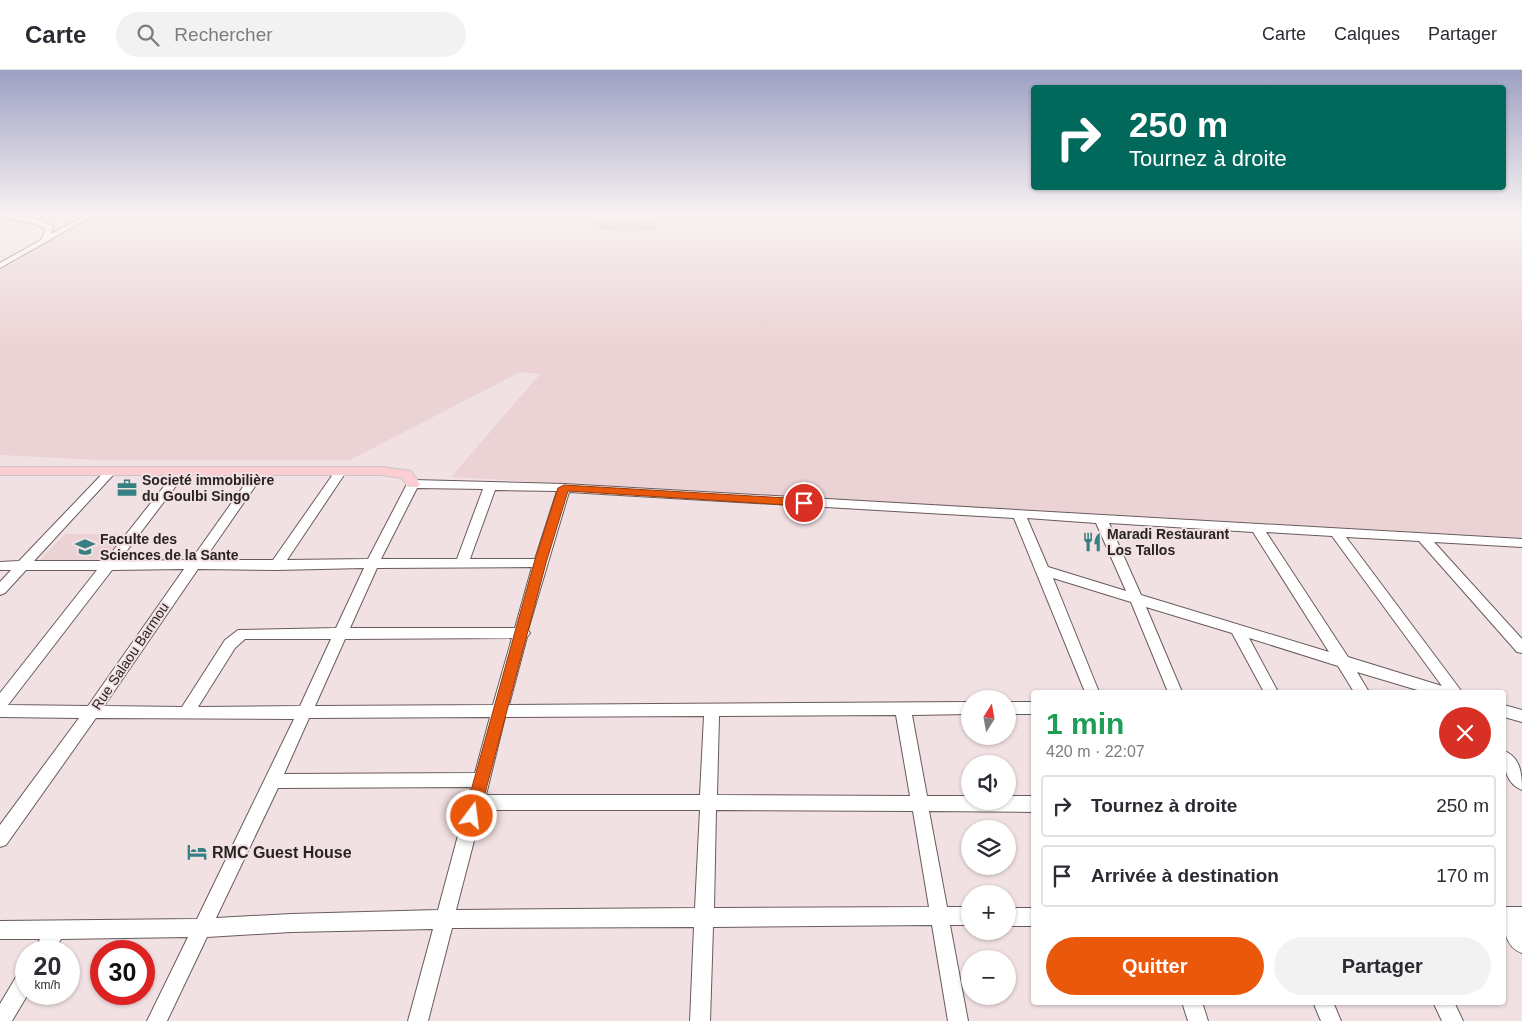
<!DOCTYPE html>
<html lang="fr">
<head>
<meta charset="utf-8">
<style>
	body { margin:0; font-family:Helvetica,sans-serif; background:#f2f2f3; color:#2b2b33; height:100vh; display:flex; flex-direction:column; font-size:19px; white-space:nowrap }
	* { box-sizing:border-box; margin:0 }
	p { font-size:16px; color:#7c7c81 }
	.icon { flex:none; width:28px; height:28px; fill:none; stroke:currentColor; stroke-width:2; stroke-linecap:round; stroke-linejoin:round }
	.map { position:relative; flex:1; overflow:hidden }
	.details { position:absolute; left:1031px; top:620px; width:475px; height:315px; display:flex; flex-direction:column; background:#fff; border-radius:5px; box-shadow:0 1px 4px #0004 }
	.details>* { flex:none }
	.guide { position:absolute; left:1031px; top:15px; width:475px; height:105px; border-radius:5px; box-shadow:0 1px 4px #0004; background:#00695c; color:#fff; overflow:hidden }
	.needle { width:32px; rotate:11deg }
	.buttons { position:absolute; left:961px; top:620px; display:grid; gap:10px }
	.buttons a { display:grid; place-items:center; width:55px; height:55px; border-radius:50%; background:#fff; box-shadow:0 1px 4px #0004; font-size:25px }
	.speed { position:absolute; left:15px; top:870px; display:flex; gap:10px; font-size:25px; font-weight:700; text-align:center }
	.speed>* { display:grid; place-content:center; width:65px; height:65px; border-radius:50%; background:#fff; box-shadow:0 1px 4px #0004; line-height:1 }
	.speed small { font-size:12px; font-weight:400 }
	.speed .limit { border:8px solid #d22; background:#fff; color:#111 }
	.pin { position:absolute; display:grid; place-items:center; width:42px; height:42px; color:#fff; margin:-21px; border:2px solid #fff; border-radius:50%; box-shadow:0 1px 5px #0007 }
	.me { position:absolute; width:55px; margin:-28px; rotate:15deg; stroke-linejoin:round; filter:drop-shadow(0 0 4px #0008) }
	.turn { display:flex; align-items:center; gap:18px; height:105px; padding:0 15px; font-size:22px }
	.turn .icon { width:65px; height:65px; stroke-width:2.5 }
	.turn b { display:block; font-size:35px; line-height:42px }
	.round { display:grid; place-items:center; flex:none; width:52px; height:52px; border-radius:26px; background:#f2f2f3 }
	.summary { display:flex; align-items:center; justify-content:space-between; height:85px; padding:0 15px }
	h1 { font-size:30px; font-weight:600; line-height:38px; color:#1e9e55 }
	.primary-button { display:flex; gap:10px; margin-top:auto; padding:10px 15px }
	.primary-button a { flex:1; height:58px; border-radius:30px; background:#ea580c; color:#fff; font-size:20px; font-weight:600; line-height:58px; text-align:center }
	.primary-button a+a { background:#f2f2f3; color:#2b2b33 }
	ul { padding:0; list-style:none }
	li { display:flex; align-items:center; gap:15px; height:62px; margin:0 10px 8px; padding:0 5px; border:2px solid #e1e1e2; border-radius:5px }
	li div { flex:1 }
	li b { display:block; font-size:19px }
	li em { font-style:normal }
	header { display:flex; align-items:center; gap:30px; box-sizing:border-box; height:70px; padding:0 25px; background:#fff; border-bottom:1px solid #e1e1e2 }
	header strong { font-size:24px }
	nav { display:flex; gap:28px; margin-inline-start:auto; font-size:18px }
	.search { width:350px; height:45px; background:#f2f2f3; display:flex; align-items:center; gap:12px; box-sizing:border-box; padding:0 18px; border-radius:28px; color:#7c7c81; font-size:19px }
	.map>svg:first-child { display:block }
	.built { fill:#ebd2d4 }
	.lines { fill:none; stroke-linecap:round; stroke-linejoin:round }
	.taxiway { fill:#beb0b2; fill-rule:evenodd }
	.minor-casing { stroke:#695b5c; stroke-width:2 }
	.major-casing { stroke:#c7c6c6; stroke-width:2 }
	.minor { fill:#fff; fill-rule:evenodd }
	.major { fill:#fcced4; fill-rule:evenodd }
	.route { fill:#ea580c; stroke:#983908 }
	.labels { text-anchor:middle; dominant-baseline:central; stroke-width:4; stroke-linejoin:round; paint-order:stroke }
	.poi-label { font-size:14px; font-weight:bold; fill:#292324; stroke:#f2e1e3; text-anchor:start }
	.street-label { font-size:14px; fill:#292324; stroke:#f2e1e3 }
	.near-poi-label { font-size:16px; font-weight:bold; fill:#292324; stroke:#f2e1e3; text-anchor:start }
</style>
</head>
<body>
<header>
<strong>Carte</strong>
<div class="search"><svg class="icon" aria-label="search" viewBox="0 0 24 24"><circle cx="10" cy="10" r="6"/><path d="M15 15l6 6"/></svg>Rechercher</div>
<nav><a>Carte</a><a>Calques</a><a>Partager</a></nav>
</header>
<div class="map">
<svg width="1522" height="951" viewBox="0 0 1522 951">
	<rect width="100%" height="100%" fill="#f2e1e3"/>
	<path class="built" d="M 90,146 L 1522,146 L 1522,468 L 451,407 L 540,304 L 520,302 L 350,390 L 100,390 L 0,385 L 0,199 Z
		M 65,464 L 129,464 L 106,491 L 38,492 Z"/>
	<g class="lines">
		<path class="taxiway" d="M 592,146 L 608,146 L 609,150 L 649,151 L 655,153 L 657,156 L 655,159 L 649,161 C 633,160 601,166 591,151 Z"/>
		<defs>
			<path id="minor" d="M 0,146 C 19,146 37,145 53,157 L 51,164 L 84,146 L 92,146 L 0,198 L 0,193 L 41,170 L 46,159 L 31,152 L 0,148 Z
				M 110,399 L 116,402 L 114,404 L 34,491 L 105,491 L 177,400 L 181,399 L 187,402 L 185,404 L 119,491 L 191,490 L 255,400 L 259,399 L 265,402 L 204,490 L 273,490 L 336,400 L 340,399 L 346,402 L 287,490 L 368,489 L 407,414 L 413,410 L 564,414 L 1522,469 L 1522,477 L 1434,472 L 1522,569 L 1522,583 L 1517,582 L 1419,471 L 1346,467 L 1462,622 L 1424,622 L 1357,602 L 1369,622 L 1354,622 L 1338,596 L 1249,568 L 1278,622 L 1264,622 L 1232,563 L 1146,537 L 1182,622 L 1168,622 L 1131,532 L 1053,508 L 1099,622 L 1085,622 L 1014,448 L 569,422 L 528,560 L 530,563 L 527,567 L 509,635 L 970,632 L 970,644 L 912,645 L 927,726 L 970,726 L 970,731 L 1008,731 L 1008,726 L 1034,726 L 1034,742 L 929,741 L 947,837 L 970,837 L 970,855 L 950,855 L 968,951 L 948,951 L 932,855 L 713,857 L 710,951 L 690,951 L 694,857 L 452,858 L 428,951 L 408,951 L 433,859 L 291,862 L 207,867 L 167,951 L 147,951 L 188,867 L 61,869 L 54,881 L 34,881 L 40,869 L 0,869 L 0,851 L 197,849 L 294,649 L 96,648 L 6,775 L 0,777 L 0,755 L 79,648 L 0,647 L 0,623 L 97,500 L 26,500 L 5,523 L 0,525 L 0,512 L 11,500 L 0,500 L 0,492 L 19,491 L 106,400 ZM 417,418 L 483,419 L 457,489 L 381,489 ZM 495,420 L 557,421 L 535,489 L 470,489 ZM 1027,448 L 1096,453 L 1126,521 L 1048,497 ZM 1109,453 L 1253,462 L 1329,582 L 1141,525 ZM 1266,462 L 1332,466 L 1442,616 L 1348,587 ZM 532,497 L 515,558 L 350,558 L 377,498 ZM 364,498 L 336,558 L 238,560 L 225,570 L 182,637 L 104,636 L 198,499 L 276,500 ZM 184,499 L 88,636 L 8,635 L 112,500 ZM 512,568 L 493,635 L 315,636 L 345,569 ZM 245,569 L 331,569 L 300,636 L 198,637 L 235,578 ZM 896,645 L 910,726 L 717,725 L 719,646 ZM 704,646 L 700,725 L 486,725 L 505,647 ZM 490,647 L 475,703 L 284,704 L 309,648 ZM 471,717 L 438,840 L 291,844 L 216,848 L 278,718 ZM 482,740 L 700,740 L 695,838 L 456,840 ZM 716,740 L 913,741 L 929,837 L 714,838 Z
				M 1008,632 L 1034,632 L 1034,644 L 1008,644 Z
				M 1504,635 L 1522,640 L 1522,652 L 1504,647 Z
				M 1504,681 C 1521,687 1522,705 1522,720 C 1506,714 1503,696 1504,681 Z
				M 1504,837 L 1522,837 L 1522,883 C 1503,876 1503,854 1504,837 Z
				M 1008,838 L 1034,838 L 1034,856 L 1008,856 Z
				M 26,899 L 26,924 L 28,924 L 12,951 L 0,951 L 0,934 L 19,902 Z
				M 1182,932 L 1202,932 L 1208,951 L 1188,951 Z
				M 1313,932 L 1333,932 L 1341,951 L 1321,951 Z
				M 1433,932 L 1454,932 L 1463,951 L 1442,951 Z"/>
			<path id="major" d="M 0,397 L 382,397 L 411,401 L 420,414 L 418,417 L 408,417 L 402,408 L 382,405 L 0,405 Z"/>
		</defs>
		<use href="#minor" class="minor-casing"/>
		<use href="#major" class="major-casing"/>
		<use href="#minor" class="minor"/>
		<use href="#major" class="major"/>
	</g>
	<linearGradient id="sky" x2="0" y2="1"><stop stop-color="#9da0c3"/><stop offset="0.52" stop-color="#f9f2f2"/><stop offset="1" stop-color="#f9f2f2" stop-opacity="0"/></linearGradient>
	<rect width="1522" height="279" fill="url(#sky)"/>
	<path class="route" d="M 564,415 L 804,429 L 810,433 L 804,436 L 568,421 L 546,493 L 479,746 L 477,751 L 472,753 L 466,751 L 464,746 L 534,493 L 558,418 Z"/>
	<defs>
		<symbol id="office-bare" viewBox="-9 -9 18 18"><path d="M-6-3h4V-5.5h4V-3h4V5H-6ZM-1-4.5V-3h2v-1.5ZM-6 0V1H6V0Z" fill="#367f83" stroke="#f2e1e3" stroke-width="2.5" paint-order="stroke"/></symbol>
		<symbol id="restaurant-bare" viewBox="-9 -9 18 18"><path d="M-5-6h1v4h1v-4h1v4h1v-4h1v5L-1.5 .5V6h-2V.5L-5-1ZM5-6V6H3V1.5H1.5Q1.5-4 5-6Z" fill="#367f83" stroke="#f2e1e3" stroke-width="2.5" paint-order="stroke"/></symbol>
		<symbol id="university-bare" viewBox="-9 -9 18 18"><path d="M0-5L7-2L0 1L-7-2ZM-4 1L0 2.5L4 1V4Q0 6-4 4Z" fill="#367f83" stroke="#f2e1e3" stroke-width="2.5" paint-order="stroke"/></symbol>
		<symbol id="hotel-bare" viewBox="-9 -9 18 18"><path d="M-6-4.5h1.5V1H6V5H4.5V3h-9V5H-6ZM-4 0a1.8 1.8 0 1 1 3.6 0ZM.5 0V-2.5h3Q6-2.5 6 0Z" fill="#367f83" stroke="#f2e1e3" stroke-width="2.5" paint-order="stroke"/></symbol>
	</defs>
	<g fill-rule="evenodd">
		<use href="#office-bare" x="113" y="404" width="28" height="28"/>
		<use href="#restaurant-bare" x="1078" y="458" width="28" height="28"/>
		<use href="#university-bare" x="71" y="463" width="28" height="28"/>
		<use href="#hotel-bare" x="183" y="768" width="28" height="28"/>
	</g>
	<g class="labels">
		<g class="poi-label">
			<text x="142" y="410">Societé immobilière<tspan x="142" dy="16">du Goulbi Singo</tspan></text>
			<text x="1107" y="464">Maradi Restaurant<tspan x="1107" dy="16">Los Tallos</tspan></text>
			<text x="100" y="469">Faculte des<tspan x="100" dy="16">Sciences de la Sante</tspan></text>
		</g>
		<g class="street-label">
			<text transform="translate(130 586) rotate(-56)">Rue Salaou Barmou</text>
		</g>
		<g class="near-poi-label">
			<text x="212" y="782">RMC Guest House</text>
		</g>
	</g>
</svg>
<div class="buttons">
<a><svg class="needle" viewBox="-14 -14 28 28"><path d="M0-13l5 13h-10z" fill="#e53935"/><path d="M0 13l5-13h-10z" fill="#7c7c81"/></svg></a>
<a><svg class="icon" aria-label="sound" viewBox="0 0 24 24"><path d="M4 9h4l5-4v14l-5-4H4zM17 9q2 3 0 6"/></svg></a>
<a><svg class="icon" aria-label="layers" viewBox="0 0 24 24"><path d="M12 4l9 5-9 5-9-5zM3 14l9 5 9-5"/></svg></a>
<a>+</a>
<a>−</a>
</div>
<div class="speed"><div>20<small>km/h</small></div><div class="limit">30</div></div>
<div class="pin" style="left:804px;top:433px;background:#d93025"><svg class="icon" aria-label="arrive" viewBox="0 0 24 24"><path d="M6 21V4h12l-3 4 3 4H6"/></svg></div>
<svg class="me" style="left:472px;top:746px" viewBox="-20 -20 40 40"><circle r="17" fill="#ea580c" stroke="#fff" stroke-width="3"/><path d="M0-11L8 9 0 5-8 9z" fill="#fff"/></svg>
<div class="guide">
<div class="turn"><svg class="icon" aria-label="right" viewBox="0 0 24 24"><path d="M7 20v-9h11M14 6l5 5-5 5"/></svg><div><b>250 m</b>Tournez à droite</div></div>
</div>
<section class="details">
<div class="summary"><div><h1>1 min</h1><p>420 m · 22:07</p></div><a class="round" style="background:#d93025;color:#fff"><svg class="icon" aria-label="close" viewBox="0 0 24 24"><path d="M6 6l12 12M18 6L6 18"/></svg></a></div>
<ul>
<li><svg class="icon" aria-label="right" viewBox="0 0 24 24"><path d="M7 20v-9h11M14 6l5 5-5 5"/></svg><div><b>Tournez à droite</b></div><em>250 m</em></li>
<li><svg class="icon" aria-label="arrive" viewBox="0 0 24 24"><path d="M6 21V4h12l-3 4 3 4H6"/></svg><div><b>Arrivée à destination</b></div><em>170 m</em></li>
</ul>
<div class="primary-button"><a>Quitter</a><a>Partager</a></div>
</section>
</div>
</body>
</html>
